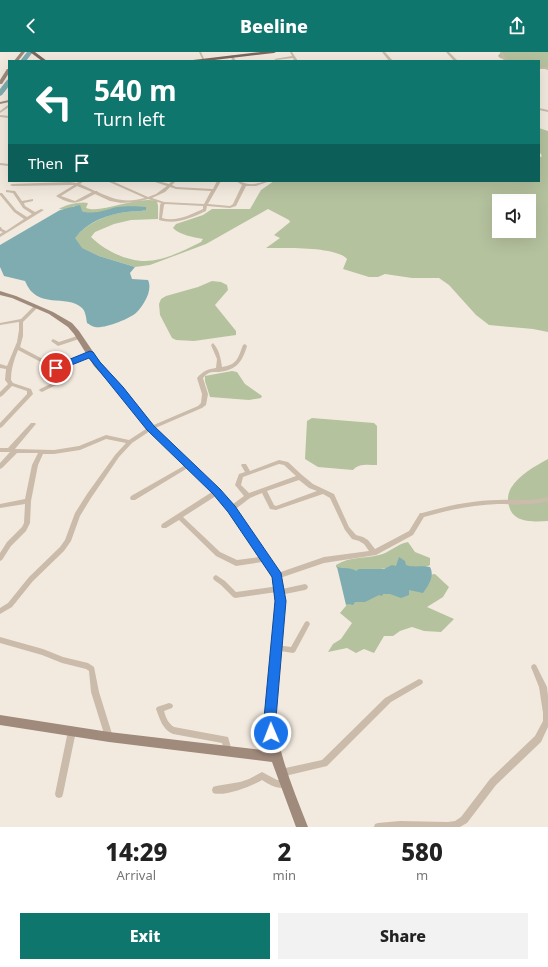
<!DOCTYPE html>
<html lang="en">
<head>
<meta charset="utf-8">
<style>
	body { margin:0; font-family:"Noto Sans",sans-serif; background:#f2f2f2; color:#222; height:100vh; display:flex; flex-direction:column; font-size:15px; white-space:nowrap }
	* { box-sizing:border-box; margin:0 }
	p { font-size:13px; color:#767676 }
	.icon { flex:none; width:22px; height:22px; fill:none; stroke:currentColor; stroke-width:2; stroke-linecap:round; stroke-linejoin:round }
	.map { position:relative; height:775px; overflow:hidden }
	.sheet { display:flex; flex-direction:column; background:#fff; flex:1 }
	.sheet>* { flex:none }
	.hud { position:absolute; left:8px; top:8px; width:532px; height:122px; border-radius:0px; box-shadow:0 4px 16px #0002; background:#0f766e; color:#fff; overflow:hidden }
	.controls { position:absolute; left:492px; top:142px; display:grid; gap:8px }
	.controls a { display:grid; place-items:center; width:44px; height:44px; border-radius:0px; background:#fff; box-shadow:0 4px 16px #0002; font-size:20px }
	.pin { position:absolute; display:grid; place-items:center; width:34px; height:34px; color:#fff; margin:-17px; border:2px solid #fff; border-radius:50%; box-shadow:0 1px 4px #0007 }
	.me { position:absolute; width:44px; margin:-22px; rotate:359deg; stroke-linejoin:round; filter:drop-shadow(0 0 3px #0008) }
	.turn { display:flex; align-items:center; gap:14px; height:84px; padding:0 20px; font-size:18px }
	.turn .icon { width:52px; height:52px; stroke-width:2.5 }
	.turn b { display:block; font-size:28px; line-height:34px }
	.then { display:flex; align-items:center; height:38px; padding:0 20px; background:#0003; gap:8px; font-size:15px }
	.eta { display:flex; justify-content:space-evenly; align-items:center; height:68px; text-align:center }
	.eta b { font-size:24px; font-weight:800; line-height:28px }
	.action { display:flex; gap:8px; margin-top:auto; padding:8px 20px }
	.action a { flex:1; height:46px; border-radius:0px; background:#0f766e; color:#fff; font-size:16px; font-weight:800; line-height:46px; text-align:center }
	.action a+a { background:#f2f2f2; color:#222 }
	header { display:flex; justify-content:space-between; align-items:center; height:52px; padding:0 20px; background:#0f766e; color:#fff; font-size:18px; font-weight:800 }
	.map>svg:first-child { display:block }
	.green { fill:#b5c29e; fill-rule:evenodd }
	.water { fill:#7eacb0 }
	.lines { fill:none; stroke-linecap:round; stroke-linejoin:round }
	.river { fill:#7eacb0; fill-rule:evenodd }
	.street { fill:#cbbbaa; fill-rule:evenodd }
	.secondary { fill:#9f8a7b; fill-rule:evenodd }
	.primary { fill:#7b675b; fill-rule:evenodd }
	.route { fill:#1a73e8; stroke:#114b97 }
</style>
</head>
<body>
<header><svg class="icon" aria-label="back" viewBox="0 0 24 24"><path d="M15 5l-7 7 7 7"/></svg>Beeline<svg class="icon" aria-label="share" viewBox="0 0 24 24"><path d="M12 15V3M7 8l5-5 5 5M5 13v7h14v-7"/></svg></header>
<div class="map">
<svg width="548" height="775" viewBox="0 0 548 775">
	<rect width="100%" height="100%" fill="#f3eadf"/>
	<path class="green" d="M 501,0 L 548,0 L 548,18 L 539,15 L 539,9 L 510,9 L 500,6 L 498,4 Z
		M 539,76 L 548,79 L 548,280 L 533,277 L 489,273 L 476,263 L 449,233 L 439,226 L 412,226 L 385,222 L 378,225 L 369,225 L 343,217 L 347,207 C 336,194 283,196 266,196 L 280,186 L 274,183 L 290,170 L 289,168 L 268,157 L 206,192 L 150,213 L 135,215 L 99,204 L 81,196 L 74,186 C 87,171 107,162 127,160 C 133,159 139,160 145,158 L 146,155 L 121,155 L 97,161 L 89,161 L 82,159 L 74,154 L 69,157 L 59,157 C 64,153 81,149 88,151 L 86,156 C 102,162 135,144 157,149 L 158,154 L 158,167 L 131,168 L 114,172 L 95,180 L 91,185 C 104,198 126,209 145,209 C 164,209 185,198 201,190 L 203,187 C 193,185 180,183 173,176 L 176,172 L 203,163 L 212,157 L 250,157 L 261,138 L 274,129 L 539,129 L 539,106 L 542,104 L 539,99 ZM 499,149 L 529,149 L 529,179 L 499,179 Z
		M 212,229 L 221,230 L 227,233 L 228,238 L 215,253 L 236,279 L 236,283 L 194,289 L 176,288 L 172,286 L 160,263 L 159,252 L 161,247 L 166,244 L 198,235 Z
		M 232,319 L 237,320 L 245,332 L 262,344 L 261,346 L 249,348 L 210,345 L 205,329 L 205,324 Z
		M 312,366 L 374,371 L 377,374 L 377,413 C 368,413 359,411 353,418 L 318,415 L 305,407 L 307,369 Z
		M 548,407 L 548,469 C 533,470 513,471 509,454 C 507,448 508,441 511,436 C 519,423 535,414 548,407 Z
		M 408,490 L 415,500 L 430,506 L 430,513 C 421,519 408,515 397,515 C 380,516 350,525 336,515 L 336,513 C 350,504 364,507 379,503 C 389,501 397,492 408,490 Z
		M 435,522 L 449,535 L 443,545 L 427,555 L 454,567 L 441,580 L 424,579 L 412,575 L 400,579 L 393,584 L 384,584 L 374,601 L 364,597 L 356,601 L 347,596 L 328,600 L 333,592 L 341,587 L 352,571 L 340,561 L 350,549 L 428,523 Z"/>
	<path class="water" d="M 80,153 L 82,159 C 95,163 105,158 117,155 C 126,154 137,154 146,155 L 146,158 C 139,160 133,159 127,160 C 108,162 87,170 75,186 L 82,196 L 99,204 L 135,215 L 130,221 L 132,227 L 148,228 C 153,238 144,253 136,261 C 129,267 104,277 95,275 C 93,275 89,272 87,271 C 86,266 86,260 82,256 C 66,241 37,259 25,229 L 4,224 L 0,215 L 0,193 L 60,158 Z
		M 399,505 L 405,509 L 406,513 C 415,516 421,513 430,515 C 435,524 428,534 423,541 L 409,538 L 409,543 L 401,546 L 390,542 L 383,542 L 382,544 L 379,543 L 365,550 L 355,550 L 353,553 L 349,552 L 346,553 L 337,515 C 343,517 351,515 356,519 L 359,517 L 384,517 L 392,513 L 396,514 Z"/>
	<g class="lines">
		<path class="river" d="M 27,0 L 33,0 L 26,9 L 20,9 Z
			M 9,27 L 9,34 L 2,43 L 0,44 L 0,37 L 7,28 Z"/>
		<path class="street" d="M 199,0 L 201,0 L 205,9 L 203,9 Z
			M 290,0 L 292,0 L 298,9 L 294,9 L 293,6 L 276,8 L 274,7 L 292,4 Z
			M 382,0 L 385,0 L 393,9 L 389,9 Z
			M 446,0 L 449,0 L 458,9 L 454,9 Z
			M 500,0 L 502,0 L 508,9 L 504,9 Z
			M 232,3 L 233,4 L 236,9 L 232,9 L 231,4 Z
			M 539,15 L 548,15 L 548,17 L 539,17 Z
			M 8,53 L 9,53 L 9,55 L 0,61 L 0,59 Z
			M 539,56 L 548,58 L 548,60 L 539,58 Z
			M 0,63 L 9,64 L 9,66 L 0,65 Z
			M 0,111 L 9,112 L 9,114 L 0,113 Z
			M 79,129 L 84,129 L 80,132 L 95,139 L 97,139 L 98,140 C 115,148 126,151 145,146 L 107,129 L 112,129 L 148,145 L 156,142 L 167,134 L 152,129 L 158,129 L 169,132 L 172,129 L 176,129 L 172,133 L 176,135 L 213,137 L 217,129 L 221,129 L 208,152 L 230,154 L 233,152 L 242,133 L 236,129 C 241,129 245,132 249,132 C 256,133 263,129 270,129 L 256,134 L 246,134 L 236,154 L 230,156 L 207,154 L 206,159 C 191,166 176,173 159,168 L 160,153 L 161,151 L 148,147 L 136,150 L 121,151 L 110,149 L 95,142 C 78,151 74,155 56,144 L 74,133 L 12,134 L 10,133 L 12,132 L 70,130 L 77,131 ZM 77,134 L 92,140 L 75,149 L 61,144 ZM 170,135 L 176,137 L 211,139 L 204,152 L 164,150 L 152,146 L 165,140 ZM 165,152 L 203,154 L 203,157 C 190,163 176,170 162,166 L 164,153 Z
			M 6,138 L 15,139 L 22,149 L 33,147 L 33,149 L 24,151 L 25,154 L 35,160 L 41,157 L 44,158 L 0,185 L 0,182 L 3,180 L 0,179 L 0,175 L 1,175 L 2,177 L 6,179 L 24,167 L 14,160 L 0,143 L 0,141 L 2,141 L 16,158 L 27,165 L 32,162 L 23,156 L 13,141 L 6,140 Z
			M 34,254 L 38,254 L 38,255 L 23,270 L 23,284 L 20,295 L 56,314 L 89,301 L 91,300 L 93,302 L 93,303 L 59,316 L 69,326 L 68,327 L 42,340 L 40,339 L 39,338 L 40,337 L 63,326 L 54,317 L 18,298 C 14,308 11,317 11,328 L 13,331 L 31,337 L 33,342 L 2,375 L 0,376 L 0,371 L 27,342 L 27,339 L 12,334 L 2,344 L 0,345 L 0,340 L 8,332 L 5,328 L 6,317 L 0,316 L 0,312 L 7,314 L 17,290 L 19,278 L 19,270 L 0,273 L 0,271 L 21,267 Z
			M 80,283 L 82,285 L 82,286 L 58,294 L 51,289 L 53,287 L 59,290 Z
			M 213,291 C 219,297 221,307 222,315 C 237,313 238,306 243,293 L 245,292 L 247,294 C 242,310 237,318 219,320 C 211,320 209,319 203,326 L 208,342 L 206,353 L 202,356 L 153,377 L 132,391 L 119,405 L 91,446 L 80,464 L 71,489 L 64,499 L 33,529 L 12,555 L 0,562 L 0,556 L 8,551 L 29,525 L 60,495 L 65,488 L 75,461 L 87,442 L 115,403 L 126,391 L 106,387 L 80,398 L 54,402 L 43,402 L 38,413 L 31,449 L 30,471 L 26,479 L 11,494 L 2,508 L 0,509 L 0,501 L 7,490 L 22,475 L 24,471 L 25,452 L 0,456 L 0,452 L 25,447 L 32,413 L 38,401 L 17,401 L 2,416 L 0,417 L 0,411 L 10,400 L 0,400 L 0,396 L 8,396 L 31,371 L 35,371 L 36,372 L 35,373 L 15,397 L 54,398 L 79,394 L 106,383 L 129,388 L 149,375 L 198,354 L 201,351 L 202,342 L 197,326 C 203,319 208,317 216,316 L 217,307 L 211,293 Z
			M 279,408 L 288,410 L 302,423 L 313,432 L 334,442 L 349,475 L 356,483 L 363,485 L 368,488 L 375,497 L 409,479 L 420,461 L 422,461 C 447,454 473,448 499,448 C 516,447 531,450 548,445 L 548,449 C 531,454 515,452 498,452 C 473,453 448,458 424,465 L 413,483 L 376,503 L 324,511 L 277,527 L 275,526 L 274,524 L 275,522 L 324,505 L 369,499 L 364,492 L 359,489 L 352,487 L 345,478 L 330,446 L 323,442 L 276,458 L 270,457 L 262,441 L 250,446 L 233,459 L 229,459 L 228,457 L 229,455 L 244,444 L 235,433 L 239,422 L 245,420 L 241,413 L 242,412 L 246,412 L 250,419 ZM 279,412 L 284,413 L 296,424 L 249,441 L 241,433 L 243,425 ZM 299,428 L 309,436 L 317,439 L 276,454 L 274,453 L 267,439 Z
			M 189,411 L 191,412 L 192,413 L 191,414 L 135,448 L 131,448 L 130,446 L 131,444 Z
			M 215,438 L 219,438 L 220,440 L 219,442 L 183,465 L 220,500 L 237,508 L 266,504 L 268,505 L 269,507 L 268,509 L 236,514 L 216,504 L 179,468 L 166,476 L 162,476 L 161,474 L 162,472 Z
			M 216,523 L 225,529 L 236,540 L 279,534 L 281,535 L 282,537 L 305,532 L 307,533 L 308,535 L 307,537 L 305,538 L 280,543 L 278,542 L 277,540 L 235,546 L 233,545 L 221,533 L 214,528 L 213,526 L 214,524 Z
			M 307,569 L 309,570 L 310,572 L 295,600 L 293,601 L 274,598 L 273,596 L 274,594 L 276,593 L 291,595 L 305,570 Z
			M 0,585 L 43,597 L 63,605 L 88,611 L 94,615 L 99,640 L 113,685 L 112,688 L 109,689 L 106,688 L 105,685 L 91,640 L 89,619 L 86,617 L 62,611 L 42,603 L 0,591 Z
			M 534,612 L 536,613 L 547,635 L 548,644 L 548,675 L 541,690 L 496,733 L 467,771 L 460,775 L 374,775 L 375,772 L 378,771 L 400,769 L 448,770 L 455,769 L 461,765 L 490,727 L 535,684 L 543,669 L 543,661 L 539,635 L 531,615 L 532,613 Z
			M 419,627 L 422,628 L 423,630 L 422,632 L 391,650 L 327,714 L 281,725 L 278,724 L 277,721 L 278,718 L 281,717 L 322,708 L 385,646 Z
			M 169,651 L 172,652 L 173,654 L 172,656 L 164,659 C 166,666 168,671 174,675 L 228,685 L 232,699 L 231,702 L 228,703 L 225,702 L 222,691 L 173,682 C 162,677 160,667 156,657 L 157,655 Z
			M 72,675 L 75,676 L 76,679 L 63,742 L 62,745 L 59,746 L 56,745 L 55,742 L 68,679 L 69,676 Z
			M 262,720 L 277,728 L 285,728 L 288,729 L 289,732 L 288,735 C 278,738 270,733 262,728 C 252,734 224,745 213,741 L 212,738 L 213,735 L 216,734 L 240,730 L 249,727 Z"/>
		<path class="secondary" d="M 21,0 L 25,0 L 18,9 L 14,9 Z
			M 7,17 L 9,17 L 9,21 L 2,32 L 0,32 L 0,28 Z
			M 9,48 L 9,50 L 0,52 L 0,50 Z
			M 0,239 L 16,244 L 53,260 L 72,271 L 79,279 L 100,310 L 123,335 L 154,374 L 220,438 L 234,455 L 280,521 L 285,549 L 275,666 C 279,705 294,739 308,775 L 296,775 L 272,710 L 109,690 L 0,673 L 0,663 L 109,680 L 270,699 L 265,666 L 275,549 L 272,525 L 228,459 L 214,442 L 148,378 L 117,339 L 94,314 L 74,282 L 68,275 L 49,262 L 12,246 L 0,243 Z"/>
		<path class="primary" d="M 30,0 L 35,0 L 47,9 L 42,9 Z
			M 261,0 L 276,0 L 274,1 L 206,9 L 191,9 L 193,8 Z"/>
	</g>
	<path class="route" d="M 90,299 L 93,300 L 100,310 L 123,335 L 154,374 L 220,437 L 235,454 L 281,521 L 286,549 L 276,666 L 277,681 L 276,685 L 271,687 L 267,685 L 265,681 L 264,666 L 275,549 L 272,525 L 228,460 L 213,442 L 147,378 L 89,306 L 59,318 L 53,318 L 52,316 L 53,314 Z"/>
</svg>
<div class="controls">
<a><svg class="icon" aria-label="sound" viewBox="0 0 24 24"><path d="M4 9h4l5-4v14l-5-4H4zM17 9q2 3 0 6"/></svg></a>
</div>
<div class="pin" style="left:56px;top:316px;background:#d93025"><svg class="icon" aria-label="arrive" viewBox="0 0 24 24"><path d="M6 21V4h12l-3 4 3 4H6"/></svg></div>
<svg class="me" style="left:271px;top:681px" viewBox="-20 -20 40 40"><circle r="17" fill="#1a73e8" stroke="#fff" stroke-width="3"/><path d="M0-11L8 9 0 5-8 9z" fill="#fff"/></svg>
<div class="hud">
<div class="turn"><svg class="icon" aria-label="left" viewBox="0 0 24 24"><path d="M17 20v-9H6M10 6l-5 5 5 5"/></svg><div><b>540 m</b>Turn left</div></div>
<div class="then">Then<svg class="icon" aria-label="arrive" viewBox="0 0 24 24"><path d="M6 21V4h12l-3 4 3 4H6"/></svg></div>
</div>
</div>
<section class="sheet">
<div class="eta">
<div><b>14:29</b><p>Arrival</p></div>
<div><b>2</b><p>min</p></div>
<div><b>580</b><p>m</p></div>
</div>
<div class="action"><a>Exit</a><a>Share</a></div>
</section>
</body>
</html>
